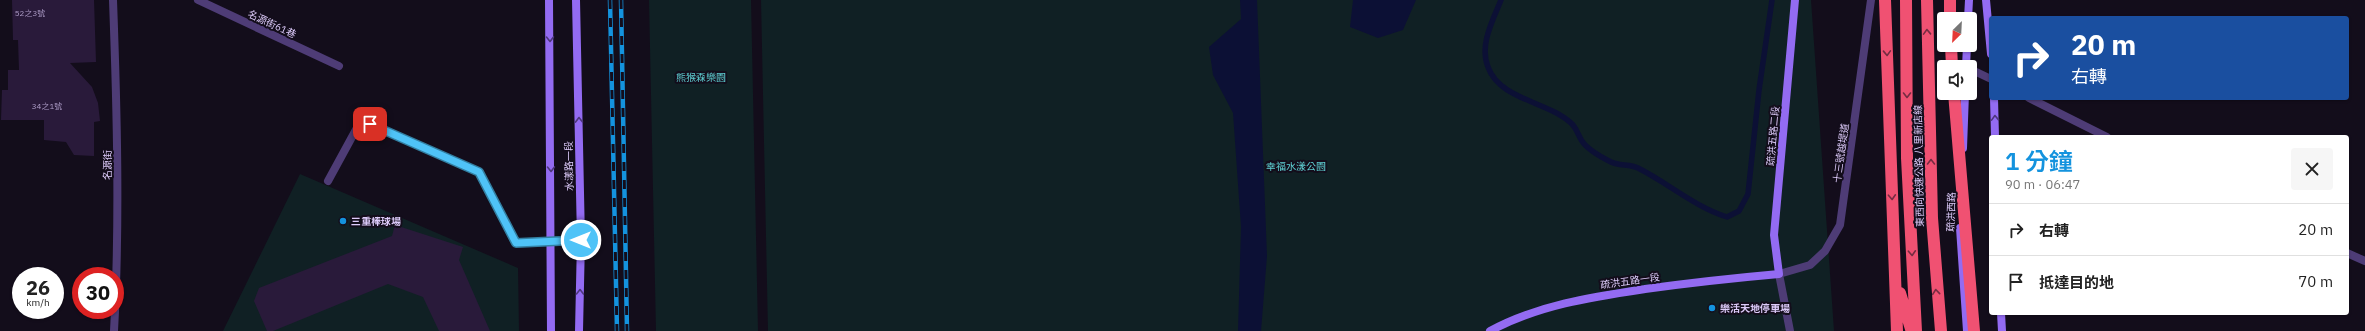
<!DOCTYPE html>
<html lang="zh-TW">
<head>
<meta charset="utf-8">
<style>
	body { margin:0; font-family:"IBM Plex Sans","Noto Sans TC",sans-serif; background:#f6f6f6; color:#222; height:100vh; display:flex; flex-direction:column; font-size:15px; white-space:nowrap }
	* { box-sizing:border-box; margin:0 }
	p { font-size:13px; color:#767676 }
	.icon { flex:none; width:22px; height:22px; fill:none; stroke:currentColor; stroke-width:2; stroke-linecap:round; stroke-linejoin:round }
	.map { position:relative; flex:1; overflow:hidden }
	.panel { position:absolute; left:1989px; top:135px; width:360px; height:180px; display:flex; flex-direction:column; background:#fff; border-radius:4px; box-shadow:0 1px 3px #0004 }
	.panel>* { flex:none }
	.guide { position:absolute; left:1989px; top:16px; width:360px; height:84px; border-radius:4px; box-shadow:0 1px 3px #0004; background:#1a4fa0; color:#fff; overflow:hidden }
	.needle { width:26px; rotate:204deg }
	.fabs { position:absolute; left:1937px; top:12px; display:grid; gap:8px }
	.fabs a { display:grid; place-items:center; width:40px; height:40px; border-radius:4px; background:#fff; box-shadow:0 1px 3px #0004; font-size:20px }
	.speed { position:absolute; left:12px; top:267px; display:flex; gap:8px; font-size:20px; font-weight:700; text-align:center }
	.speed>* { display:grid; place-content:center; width:52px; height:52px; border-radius:50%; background:#fff; box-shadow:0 1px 3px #0004; line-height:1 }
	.speed small { font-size:10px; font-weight:400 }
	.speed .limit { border:6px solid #d22; background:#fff; color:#111 }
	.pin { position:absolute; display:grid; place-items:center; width:34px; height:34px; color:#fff; margin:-17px; border-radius:8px; box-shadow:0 2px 6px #0006 }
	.me { position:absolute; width:44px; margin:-22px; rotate:270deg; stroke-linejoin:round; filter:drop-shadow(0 0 3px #0008) }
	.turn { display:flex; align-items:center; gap:14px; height:84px; padding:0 16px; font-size:18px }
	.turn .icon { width:52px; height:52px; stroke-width:2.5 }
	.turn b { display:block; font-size:28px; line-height:34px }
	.round { display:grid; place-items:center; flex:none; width:42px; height:42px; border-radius:4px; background:#f6f6f6 }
	.overview { display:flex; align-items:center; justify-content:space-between; height:68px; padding:0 16px }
	h1 { font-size:24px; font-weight:600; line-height:30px; color:#1493de }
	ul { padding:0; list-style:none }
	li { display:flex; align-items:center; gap:12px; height:52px; padding:0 16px; border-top:1px solid #e0e0e0 }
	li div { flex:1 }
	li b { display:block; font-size:15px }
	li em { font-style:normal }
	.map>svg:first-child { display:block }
	.green { fill:#102024 }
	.water { fill:#0c1035 }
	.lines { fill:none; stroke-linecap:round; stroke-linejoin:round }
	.stream { stroke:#0c1035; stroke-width:5.5 }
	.building { fill:#291a3a }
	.street { stroke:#4e3c76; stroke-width:8 }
	.secondary { stroke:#936bf2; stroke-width:8 }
	.highway { stroke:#f05172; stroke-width:12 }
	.rail-casing { stroke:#1493de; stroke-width:4.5 }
	.rail { stroke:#130d1b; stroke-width:3; stroke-dasharray:9; stroke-linecap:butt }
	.highway-bridge { stroke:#f05172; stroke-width:12 }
	.oneway { stroke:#762c42 }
	.oneway2 { stroke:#4d377c }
	.route-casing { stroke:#337fa1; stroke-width:10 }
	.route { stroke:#4fc3f7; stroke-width:7 }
	.poi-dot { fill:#1493de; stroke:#130d1b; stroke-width:1.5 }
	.labels { text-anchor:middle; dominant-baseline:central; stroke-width:4; stroke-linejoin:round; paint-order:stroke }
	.number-label { font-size:8px; fill:#b09fca }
	.street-label { font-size:10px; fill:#ddcbfa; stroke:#130d1b }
	.park-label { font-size:10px; fill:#5fd0d3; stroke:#130d1b }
	.poi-label { font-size:10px; font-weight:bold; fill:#ddcbfa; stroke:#130d1b; text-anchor:start }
</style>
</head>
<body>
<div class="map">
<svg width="2365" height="331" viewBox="0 0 2365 331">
	<rect width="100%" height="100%" fill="#130d1b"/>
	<path class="green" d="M 649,0 L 751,0 L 758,331 L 656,331 Z
		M 761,0 L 1811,0 L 1834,331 L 768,331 Z
		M 300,174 L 518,268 L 519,331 L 223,331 Z"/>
	<path class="water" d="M 1240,0 L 1257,0 L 1267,256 L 1261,331 L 1238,331 L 1241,227 L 1233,113 L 1213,75 L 1209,47 L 1241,19 Z
		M 1353,0 L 1416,0 L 1403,30 L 1378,38 L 1350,27 Z"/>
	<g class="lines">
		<path class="stream" d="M 1501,0 C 1493,20 1479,45 1488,67 C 1500,100 1547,101 1571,123 C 1576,127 1578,135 1582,141 C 1587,149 1603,158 1611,162 C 1619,166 1630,164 1638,168 C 1668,183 1695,207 1727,217 L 1739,211 L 1748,194 L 1759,90 L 1772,0"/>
	</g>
	<path class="building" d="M 12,0 L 94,0 L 96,62 L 70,63 L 92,87 L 98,103 L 100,121 L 94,122 L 94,156 L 74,155 L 66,142 L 44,140 L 44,120 L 1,120 L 2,90 L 8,90 L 8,70 L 19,70 L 18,40 L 13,40 Z
		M 395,225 L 463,247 L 459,260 L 490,331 L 439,331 L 423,297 L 388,284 L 273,331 L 267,331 L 254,301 L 259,288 L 392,236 Z"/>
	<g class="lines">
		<path class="street" d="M 113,0 C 117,110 120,221 114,331
			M 198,0 L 339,66
			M 1970,69 L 1991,79
			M 2029,98 L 2107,137
			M 328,181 L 358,126 L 370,124 L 479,172 L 516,243 L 581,240
			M 2347,253 L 2365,261
			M 1790,331 L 1779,274 L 1810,265 L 1825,251 L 1840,225 L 1871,0"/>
		<path class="secondary" d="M 549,0 L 551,331
			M 576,0 L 581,240 L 579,331
			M 1986,0 L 1991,54
			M 1968,19 L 1969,0
			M 1966,67 L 1967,45
			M 1994,98 L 1995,137
			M 1963,148 L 1965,93
			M 1960,228 L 1967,331
			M 2001,313 L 2002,331
			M 1490,331 C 1538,305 1592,297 1645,289 C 1689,283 1734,278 1779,274 L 1774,235 L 1795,0"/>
		<path class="highway" d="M 1885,0 L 1897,331
			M 1906,0 L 1907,158 L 1916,331
			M 1927,0 L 1932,218 L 1941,331
			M 1950,0 L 1950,19
			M 1951,45 L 1952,67
			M 1900,293 L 1911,329"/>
		<defs>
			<path id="rail" d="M 610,0 L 617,331
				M 621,0 L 627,331"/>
		</defs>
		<use href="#rail" class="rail-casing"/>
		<use href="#rail" class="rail"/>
		<path class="highway-bridge" d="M 1954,93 L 1974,331"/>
	</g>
	<defs><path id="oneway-chevron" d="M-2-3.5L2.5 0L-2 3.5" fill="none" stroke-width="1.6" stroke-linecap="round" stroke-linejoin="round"/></defs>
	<g class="oneway">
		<use href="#oneway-chevron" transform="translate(1927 32) rotate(-92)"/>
		<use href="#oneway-chevron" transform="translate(1887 53) rotate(88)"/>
		<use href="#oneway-chevron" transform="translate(1907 95) rotate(90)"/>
		<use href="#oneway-chevron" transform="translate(1931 162) rotate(-90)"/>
		<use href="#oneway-chevron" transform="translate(1892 197) rotate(87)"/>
		<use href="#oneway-chevron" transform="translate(1912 253) rotate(87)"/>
		<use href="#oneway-chevron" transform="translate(1936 292) rotate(-96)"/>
	</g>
	<g class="oneway2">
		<use href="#oneway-chevron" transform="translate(550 39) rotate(89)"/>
		<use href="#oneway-chevron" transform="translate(1995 118) rotate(-92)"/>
		<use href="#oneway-chevron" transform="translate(579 120) rotate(-91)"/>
		<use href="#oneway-chevron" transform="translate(551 169) rotate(89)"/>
		<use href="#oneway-chevron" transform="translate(580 292) rotate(-89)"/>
	</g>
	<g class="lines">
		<defs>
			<path id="route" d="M 370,124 L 479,172 L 516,243 L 581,240"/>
		</defs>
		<use href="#route" class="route-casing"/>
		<use href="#route" class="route"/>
	</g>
	<g class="poi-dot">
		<circle cx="343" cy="221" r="4"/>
		<circle cx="1712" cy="308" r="4"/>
	</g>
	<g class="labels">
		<g class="number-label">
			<text x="30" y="13">52之3號</text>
			<text x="47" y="106">34之1號</text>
		</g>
		<g class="street-label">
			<text transform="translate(272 24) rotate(25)">名源街61巷</text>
			<text transform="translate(1773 136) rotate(-85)">疏洪五路二段</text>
			<text transform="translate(1841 153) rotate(-82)">十三號越堤道</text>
			<text transform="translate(107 165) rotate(-90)">名源街</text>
			<text transform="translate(569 166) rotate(-91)">水漾路一段</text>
			<text transform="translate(1919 166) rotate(-91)">東西向快速公路 八里新店線</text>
			<text transform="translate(1951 212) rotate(-88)">疏洪西路</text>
			<text transform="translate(1630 281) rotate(-8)">疏洪五路一段</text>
		</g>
		<g class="park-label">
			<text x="701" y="77">熊猴森樂園</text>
			<text x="1296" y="166">幸福水漾公園</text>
		</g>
		<g class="poi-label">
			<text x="351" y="221">三重棒球場</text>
			<text x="1720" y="308">樂活天地停車場</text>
		</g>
	</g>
</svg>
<div class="fabs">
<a><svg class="needle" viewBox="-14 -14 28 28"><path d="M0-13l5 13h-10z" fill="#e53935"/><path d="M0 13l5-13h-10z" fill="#767676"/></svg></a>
<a><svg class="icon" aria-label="sound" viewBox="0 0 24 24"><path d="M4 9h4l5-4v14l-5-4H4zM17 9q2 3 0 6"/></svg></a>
</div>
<div class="speed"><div>26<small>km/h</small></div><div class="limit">30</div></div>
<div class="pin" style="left:370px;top:124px;background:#d93025"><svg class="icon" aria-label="arrive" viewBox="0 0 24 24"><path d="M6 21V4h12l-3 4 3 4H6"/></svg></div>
<svg class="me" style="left:581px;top:240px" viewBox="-20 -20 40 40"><circle r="17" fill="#4fc3f7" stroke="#fff" stroke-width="3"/><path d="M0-11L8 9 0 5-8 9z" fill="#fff"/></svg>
<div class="guide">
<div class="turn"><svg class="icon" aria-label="right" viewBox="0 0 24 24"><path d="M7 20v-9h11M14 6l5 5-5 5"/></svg><div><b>20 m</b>右轉</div></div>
</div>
<section class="panel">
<div class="overview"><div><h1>1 分鐘</h1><p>90 m · 06:47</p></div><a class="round"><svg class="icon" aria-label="close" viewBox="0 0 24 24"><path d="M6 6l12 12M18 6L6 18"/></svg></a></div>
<ul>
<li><svg class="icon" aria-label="right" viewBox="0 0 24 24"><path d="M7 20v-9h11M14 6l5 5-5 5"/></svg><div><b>右轉</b></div><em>20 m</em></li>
<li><svg class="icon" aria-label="arrive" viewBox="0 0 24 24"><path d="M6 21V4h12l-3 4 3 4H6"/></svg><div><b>抵達目的地</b></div><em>70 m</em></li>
</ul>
</section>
</div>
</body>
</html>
